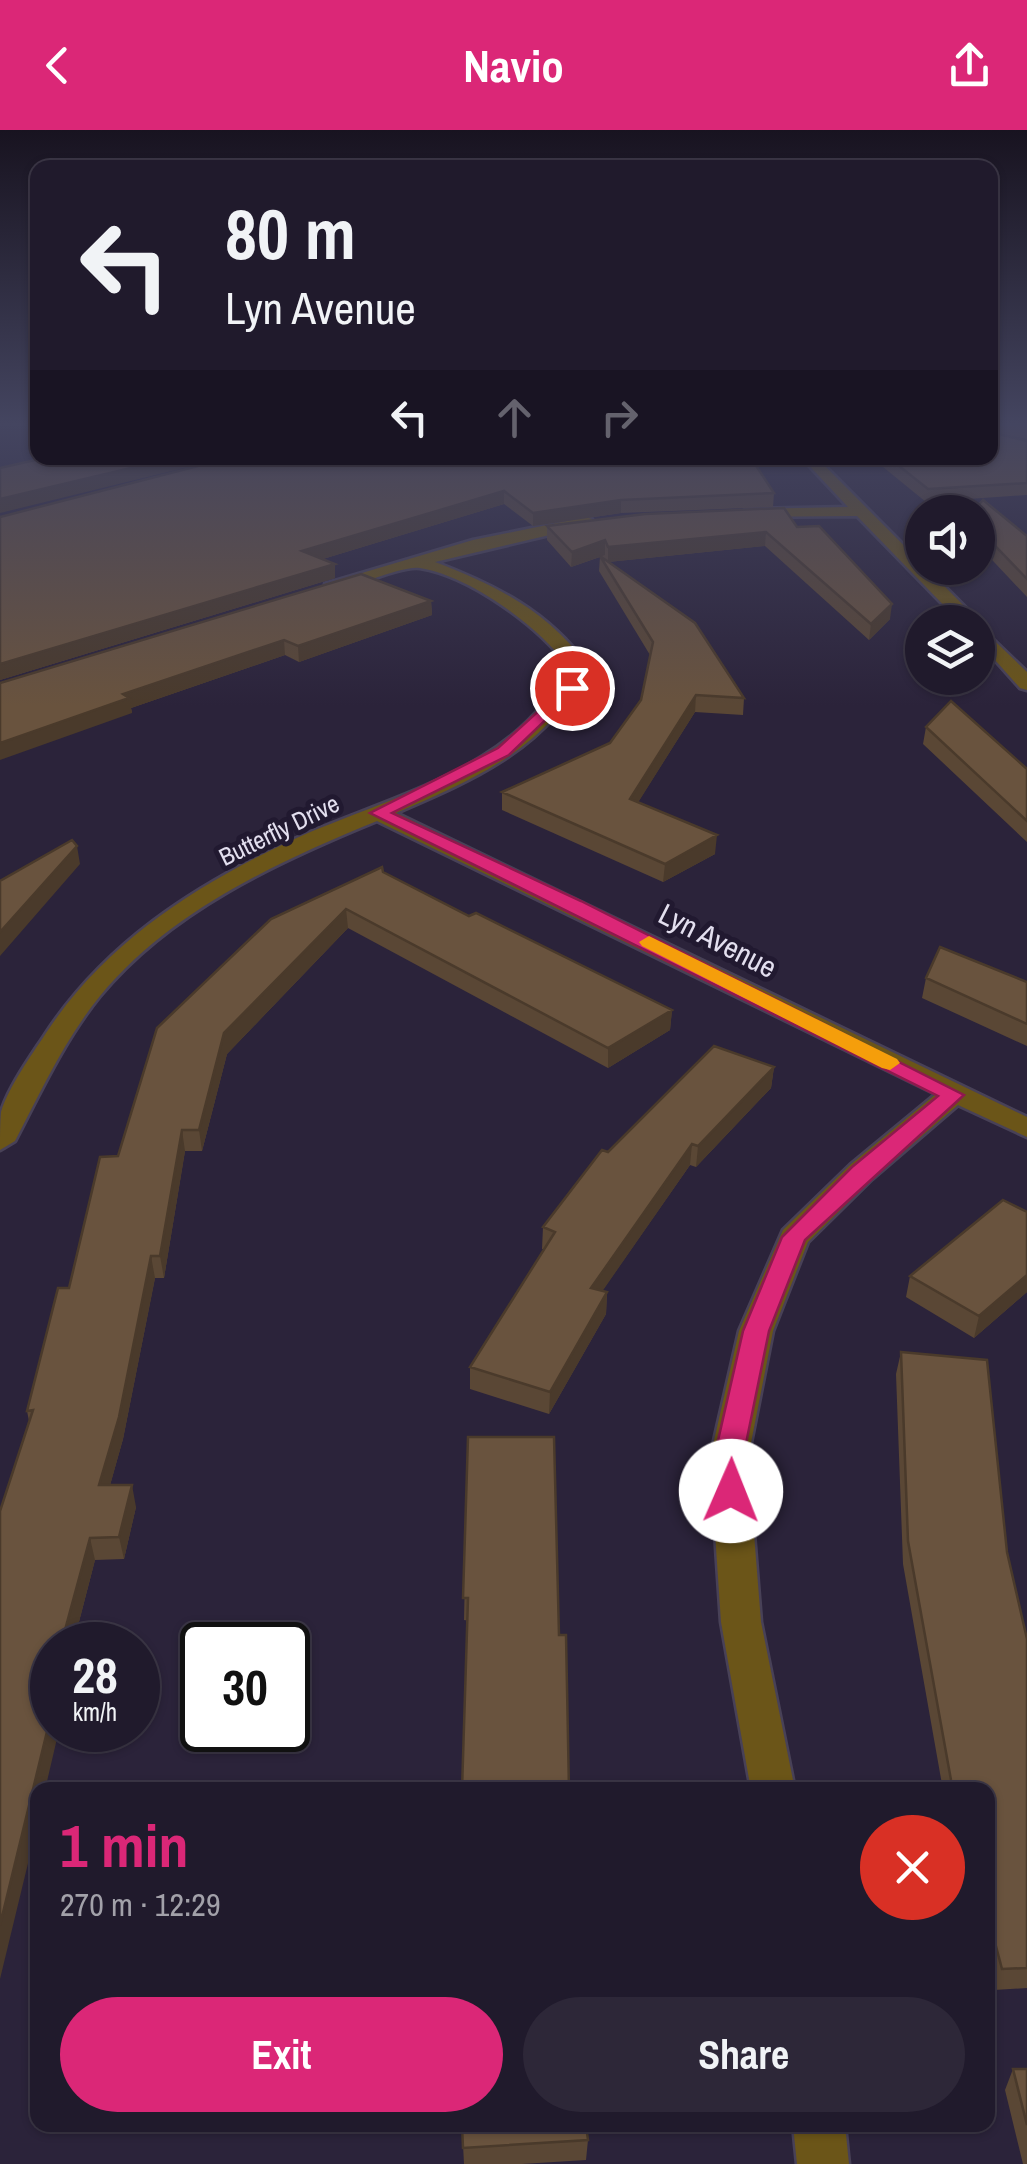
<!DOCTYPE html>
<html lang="en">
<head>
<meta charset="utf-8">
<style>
	body { margin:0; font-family:"Archivo Narrow",sans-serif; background:#2d2738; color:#f1f3f6; height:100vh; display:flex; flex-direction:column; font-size:38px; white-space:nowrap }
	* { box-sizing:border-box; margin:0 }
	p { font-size:32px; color:#a2a1a9 }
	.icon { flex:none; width:55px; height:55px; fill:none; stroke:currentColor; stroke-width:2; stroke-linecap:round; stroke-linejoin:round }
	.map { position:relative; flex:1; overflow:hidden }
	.details { position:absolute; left:30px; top:1652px; width:965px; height:350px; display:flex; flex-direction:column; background:#201a2c; border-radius:20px; box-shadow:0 2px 8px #0004,0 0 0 2px #3d3848 }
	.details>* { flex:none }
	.guide { position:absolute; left:30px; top:30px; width:968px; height:305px; border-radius:20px; box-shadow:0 2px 8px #0004,0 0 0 2px #3d3848; background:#201a2c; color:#f1f3f6; overflow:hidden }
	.controls { position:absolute; left:905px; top:365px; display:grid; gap:20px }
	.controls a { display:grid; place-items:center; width:90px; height:90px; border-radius:50%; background:#201a2c; box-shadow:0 2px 8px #0004,0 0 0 2px #3d3848; font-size:50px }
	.speed { position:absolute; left:30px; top:1492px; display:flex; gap:20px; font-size:50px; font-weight:700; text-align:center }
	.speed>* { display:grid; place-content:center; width:130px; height:130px; border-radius:50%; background:#201a2c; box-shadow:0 2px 8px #0004,0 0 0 2px #3d3848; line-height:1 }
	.speed small { font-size:25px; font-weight:400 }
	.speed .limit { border:5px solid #111; border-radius:15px; background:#fff; color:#111 }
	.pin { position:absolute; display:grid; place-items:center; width:85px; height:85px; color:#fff; margin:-42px; border:5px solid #fff; border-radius:50%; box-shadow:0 2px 10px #0007 }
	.me { position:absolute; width:110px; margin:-55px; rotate:1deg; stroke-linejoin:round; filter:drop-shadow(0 0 8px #0008) }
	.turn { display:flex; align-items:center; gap:35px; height:210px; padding:0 30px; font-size:45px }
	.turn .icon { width:130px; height:130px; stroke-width:2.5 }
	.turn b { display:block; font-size:70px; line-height:85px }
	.lanes { display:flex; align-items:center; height:95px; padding:0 30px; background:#0003; justify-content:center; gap:50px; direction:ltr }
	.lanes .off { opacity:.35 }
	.round { display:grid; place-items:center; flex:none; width:105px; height:105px; border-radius:52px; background:#2d2738 }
	.head { display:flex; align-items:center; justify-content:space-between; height:170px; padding:0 30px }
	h1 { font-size:60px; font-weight:700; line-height:75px; color:#db2777 }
	.cta { display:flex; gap:20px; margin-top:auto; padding:20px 30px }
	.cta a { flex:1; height:115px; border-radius:60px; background:#db2777; color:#fff; font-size:40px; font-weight:700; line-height:115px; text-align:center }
	.cta a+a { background:#2d2738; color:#f1f3f6 }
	header { display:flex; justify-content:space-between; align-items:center; height:130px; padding:0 30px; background:#db2777; color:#fff; font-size:45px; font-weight:700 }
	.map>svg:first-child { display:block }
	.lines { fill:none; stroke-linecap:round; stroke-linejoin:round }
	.street-casing { stroke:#484157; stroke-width:5 }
	.street { fill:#6b5518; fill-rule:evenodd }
	.wall { fill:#5a4735 }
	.shaded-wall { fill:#4a3a2b }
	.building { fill:#69533e; stroke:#4a3a2b; stroke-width:2.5 }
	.route { fill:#db2777; stroke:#8e194d; stroke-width:2.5 }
	.slow { fill:#f59e0b }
	.labels { text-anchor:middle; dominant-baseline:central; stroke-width:10; stroke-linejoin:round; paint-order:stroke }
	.far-street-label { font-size:25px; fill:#e3dfef; stroke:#211930 }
	.street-label { font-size:30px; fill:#e3dfef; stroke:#211930 }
</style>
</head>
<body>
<header><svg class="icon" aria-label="back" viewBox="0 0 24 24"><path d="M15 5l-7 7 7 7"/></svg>Navio<svg class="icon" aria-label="share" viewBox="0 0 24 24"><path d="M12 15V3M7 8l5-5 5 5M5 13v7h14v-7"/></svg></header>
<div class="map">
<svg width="1027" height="2034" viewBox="0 0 1027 2034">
	<rect width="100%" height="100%" fill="#2b233a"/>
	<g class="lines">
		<defs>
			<path id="street" d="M 802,328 L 817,328 L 976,488 L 979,492 L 978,494 L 960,492 L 857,386 L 741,387 L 739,384 L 747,379 L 848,377 Z
				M 586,387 L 592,389 L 592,395 L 435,432 C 495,455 548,481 587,535 C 553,616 473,650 396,683 L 1027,987 L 1027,1007 L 958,975 L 872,1049 L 808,1112 L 773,1201 L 748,1328 L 761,1492 L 795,1660 L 751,1660 L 721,1492 L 710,1328 L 739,1201 L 783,1100 L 850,1035 L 936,964 L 377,691 C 277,732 170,781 100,866 C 65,909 41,961 15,1011 L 0,1020 C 0,1009 0,993 1,982 C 9,956 31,926 46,903 C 105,814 191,758 286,713 C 383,667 521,641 567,535 C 538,496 470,446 420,438 C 402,435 352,458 331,463 L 325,462 L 325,454 L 473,410 Z
				M 978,495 L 1027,542 L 1027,560 L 1020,558 L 978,511 Z
				M 793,1995 L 845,1995 L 849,2034 L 797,2034 Z"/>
		</defs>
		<use href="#street" class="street-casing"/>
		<use href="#street" class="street"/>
	</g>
	<path class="wall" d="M 990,291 L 1027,291 L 1027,309 L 991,302 L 1027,311 L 1027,365 L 926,372 L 872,328 L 990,328 Z
		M 753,330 L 774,363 L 773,377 L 621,383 L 533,396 L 504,374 L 323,429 L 335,434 L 335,448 L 0,550 L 0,387 Z
		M 978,382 L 1027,406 L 1027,467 L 978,415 Z
		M 547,396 L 797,397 L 890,489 L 869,510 L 765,416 L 608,432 L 744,568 L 743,585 L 695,582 L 638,672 L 715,724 L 663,752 L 502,680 L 502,662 L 610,613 L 641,570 L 650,525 L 599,441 L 600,427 L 571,437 L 547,410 Z
		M 431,471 L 432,485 L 299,532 L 285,525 L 131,578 L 132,583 L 0,553 Z
		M 926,597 L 1027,639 L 1027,712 L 923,614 Z
		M 383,742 L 469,786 L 672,880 L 670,900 L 608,938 L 348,798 L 227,924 L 202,1021 L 185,1021 L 164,1148 L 155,1148 L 123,1309 L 110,1355 L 136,1377 L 124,1429 L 95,1430 L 73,1515 L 52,1515 L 29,1291 L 27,1281 L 69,1158 L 118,1026 L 157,898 Z
		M 926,848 L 1027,852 L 1027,916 L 922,868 Z
		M 774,937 L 771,958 L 696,1037 L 690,1035 L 602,1161 L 607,1162 L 606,1184 L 549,1284 L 470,1259 L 470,1237 L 544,1119 L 542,1119 L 543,1097 L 608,1022 Z
		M 1027,1082 L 1027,1162 L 974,1208 L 906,1167 L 910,1146 Z
		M 901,1222 L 1007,1422 L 1027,1509 L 1027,1858 L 994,1860 L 988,1834 L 988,1660 L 943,1660 L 903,1434 L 896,1244 Z
		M 468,1307 L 559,1505 L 464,1490 Z
		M 1013,1939 L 1027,1939 L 1027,2034 L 1023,2034 L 1005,1960 Z
		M 462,1995 L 588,2010 L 586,2030 L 522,2034 L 464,2034 Z"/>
	<path class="shaded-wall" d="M 173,328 L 225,328 L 0,383 L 0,369 Z
		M 504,361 L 504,374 L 303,435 L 302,421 Z
		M 621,370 L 621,383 L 533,396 L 533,383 Z
		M 766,402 L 765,416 L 608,432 L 608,417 Z
		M 605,410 L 605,425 L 571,437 L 572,422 Z
		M 335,434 L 335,448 L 0,550 L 0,534 Z
		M 431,471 L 432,485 L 299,532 L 298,516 Z
		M 892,474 L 890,489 L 869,510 L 871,494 Z
		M 284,510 L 285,525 L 131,578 L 132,583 L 0,630 L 0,613 L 123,564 Z
		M 696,565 L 695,582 L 629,687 L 630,669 Z
		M 717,705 L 715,724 L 663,752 L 665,734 Z
		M 77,716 L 80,734 L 0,826 L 0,802 Z
		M 346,779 L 348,798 L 227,924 L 202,1021 L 199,1000 L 224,903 Z
		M 672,880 L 670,900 L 608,938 L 608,918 Z
		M 774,937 L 771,958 L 696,1037 L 698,1016 Z
		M 182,1000 L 185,1021 L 164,1148 L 160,1126 Z
		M 692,1014 L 690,1035 L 590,1179 L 591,1158 Z
		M 151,1126 L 155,1148 L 123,1309 L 104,1377 L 99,1355 Z
		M 1027,1145 L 1027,1162 L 974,1208 L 979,1186 Z
		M 607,1162 L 606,1184 L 549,1284 L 550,1262 Z
		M 132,1355 L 136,1377 L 124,1429 L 119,1407 Z
		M 90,1408 L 95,1430 L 73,1515 L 63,1515 L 62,1511 Z
		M 52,1581 L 52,1600 L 59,1600 L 45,1660 L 38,1660 L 38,1692 L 0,1849 L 0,1795 Z"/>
	<path class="building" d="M 996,291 L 1027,291 L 1027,296 Z
		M 990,302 L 1027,311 L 1027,353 L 928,359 L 889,328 L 990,328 Z
		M 44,328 L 173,328 L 0,369 L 0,338 Z
		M 229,328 L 751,328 L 774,363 L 621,370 L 533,383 L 504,361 L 302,421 L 335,434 L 0,534 L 0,387 Z
		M 983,370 L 1027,406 L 1027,449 L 978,398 L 978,382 L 972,382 Z
		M 784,378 L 797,397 L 819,396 L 892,474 L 871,494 L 766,402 L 608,417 L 605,410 L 572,422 L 547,396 L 645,384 Z
		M 600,426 L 695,493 L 744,568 L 696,565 L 630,669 L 717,705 L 665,734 L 502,662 L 610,613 L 641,570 L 653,512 Z
		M 361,444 L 431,471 L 298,516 L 284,510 L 123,564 L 129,568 L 0,613 L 0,553 Z
		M 951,571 L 1027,639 L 1027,691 L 926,597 Z
		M 72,710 L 77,716 L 0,802 L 0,751 Z
		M 382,737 L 383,742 L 469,786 L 476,783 L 672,880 L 608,918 L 346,779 L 224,903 L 199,1000 L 182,1000 L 160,1126 L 151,1126 L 119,1287 L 99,1355 L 132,1355 L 119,1407 L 90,1408 L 62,1511 L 70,1511 L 69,1515 L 52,1515 L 52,1581 L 0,1795 L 0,1381 L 33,1280 L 27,1281 L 58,1158 L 69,1158 L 100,1027 L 118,1026 L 157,898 L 271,789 Z
		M 940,817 L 1027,852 L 1027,894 L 926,848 Z
		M 714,916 L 774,937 L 698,1016 L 692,1014 L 591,1158 L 607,1162 L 550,1262 L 470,1237 L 555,1102 L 543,1097 L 602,1020 L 608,1022 Z
		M 1003,1070 L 1027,1082 L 1027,1145 L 979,1186 L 910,1146 Z
		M 901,1222 L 987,1230 L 1007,1422 L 1027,1509 L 1027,1838 L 1002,1839 L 988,1786 L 988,1660 L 954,1660 L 951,1650 L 908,1411 Z
		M 468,1307 L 554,1307 L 559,1505 L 566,1505 L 569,1660 L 462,1660 L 468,1468 L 463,1468 Z
		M 1013,1939 L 1027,1939 L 1027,1995 Z
		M 462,1995 L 586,1995 L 588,2010 L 463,2018 Z"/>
	<linearGradient id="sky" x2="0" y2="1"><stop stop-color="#181320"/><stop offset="0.51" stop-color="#444560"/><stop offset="1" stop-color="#444560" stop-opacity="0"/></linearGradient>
	<rect width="1027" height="576" fill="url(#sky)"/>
	<path class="route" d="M 567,555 L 579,558 L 509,625 L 392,683 L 581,771 L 964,965 L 805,1110 L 769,1201 L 743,1328 L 746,1361 L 741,1369 L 721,1369 L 714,1328 L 743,1201 L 782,1107 L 852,1037 L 938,966 L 370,683 L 498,618 Z"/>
	<path class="slow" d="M 649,806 L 897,929 L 900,933 L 890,940 L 882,938 L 642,816 L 639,812 Z"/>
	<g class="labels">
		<g class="far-street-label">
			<text transform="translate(279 700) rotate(-26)">Butterfly Drive</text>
		</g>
		<g class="street-label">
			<text transform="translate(718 810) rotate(27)">Lyn Avenue</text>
		</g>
	</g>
</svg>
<div class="controls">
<a><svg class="icon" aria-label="sound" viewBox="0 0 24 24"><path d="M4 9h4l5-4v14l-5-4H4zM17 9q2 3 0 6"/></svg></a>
<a><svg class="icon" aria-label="layers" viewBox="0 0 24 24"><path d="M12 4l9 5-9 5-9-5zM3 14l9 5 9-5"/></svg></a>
</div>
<div class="speed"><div>28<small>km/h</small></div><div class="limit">30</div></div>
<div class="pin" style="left:572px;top:558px;background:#d93025"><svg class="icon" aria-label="arrive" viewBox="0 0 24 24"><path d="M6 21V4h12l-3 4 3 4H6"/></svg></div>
<svg class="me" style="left:731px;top:1361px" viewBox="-20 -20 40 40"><circle r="19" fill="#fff"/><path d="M0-13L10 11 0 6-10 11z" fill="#db2777"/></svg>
<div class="guide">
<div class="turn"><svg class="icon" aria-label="left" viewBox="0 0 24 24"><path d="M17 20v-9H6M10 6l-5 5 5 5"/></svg><div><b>80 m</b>Lyn Avenue</div></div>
<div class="lanes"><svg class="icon" aria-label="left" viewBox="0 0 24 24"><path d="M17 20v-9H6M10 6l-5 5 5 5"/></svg><svg class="icon off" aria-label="ahead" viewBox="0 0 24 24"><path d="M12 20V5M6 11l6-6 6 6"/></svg><svg class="icon off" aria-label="right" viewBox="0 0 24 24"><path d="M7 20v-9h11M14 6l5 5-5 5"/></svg></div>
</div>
<section class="details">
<div class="head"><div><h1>1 min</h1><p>270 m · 12:29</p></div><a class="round" style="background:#d93025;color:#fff"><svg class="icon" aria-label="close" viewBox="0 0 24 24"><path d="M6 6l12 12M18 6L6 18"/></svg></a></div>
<div class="cta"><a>Exit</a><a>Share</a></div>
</section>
</div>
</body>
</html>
